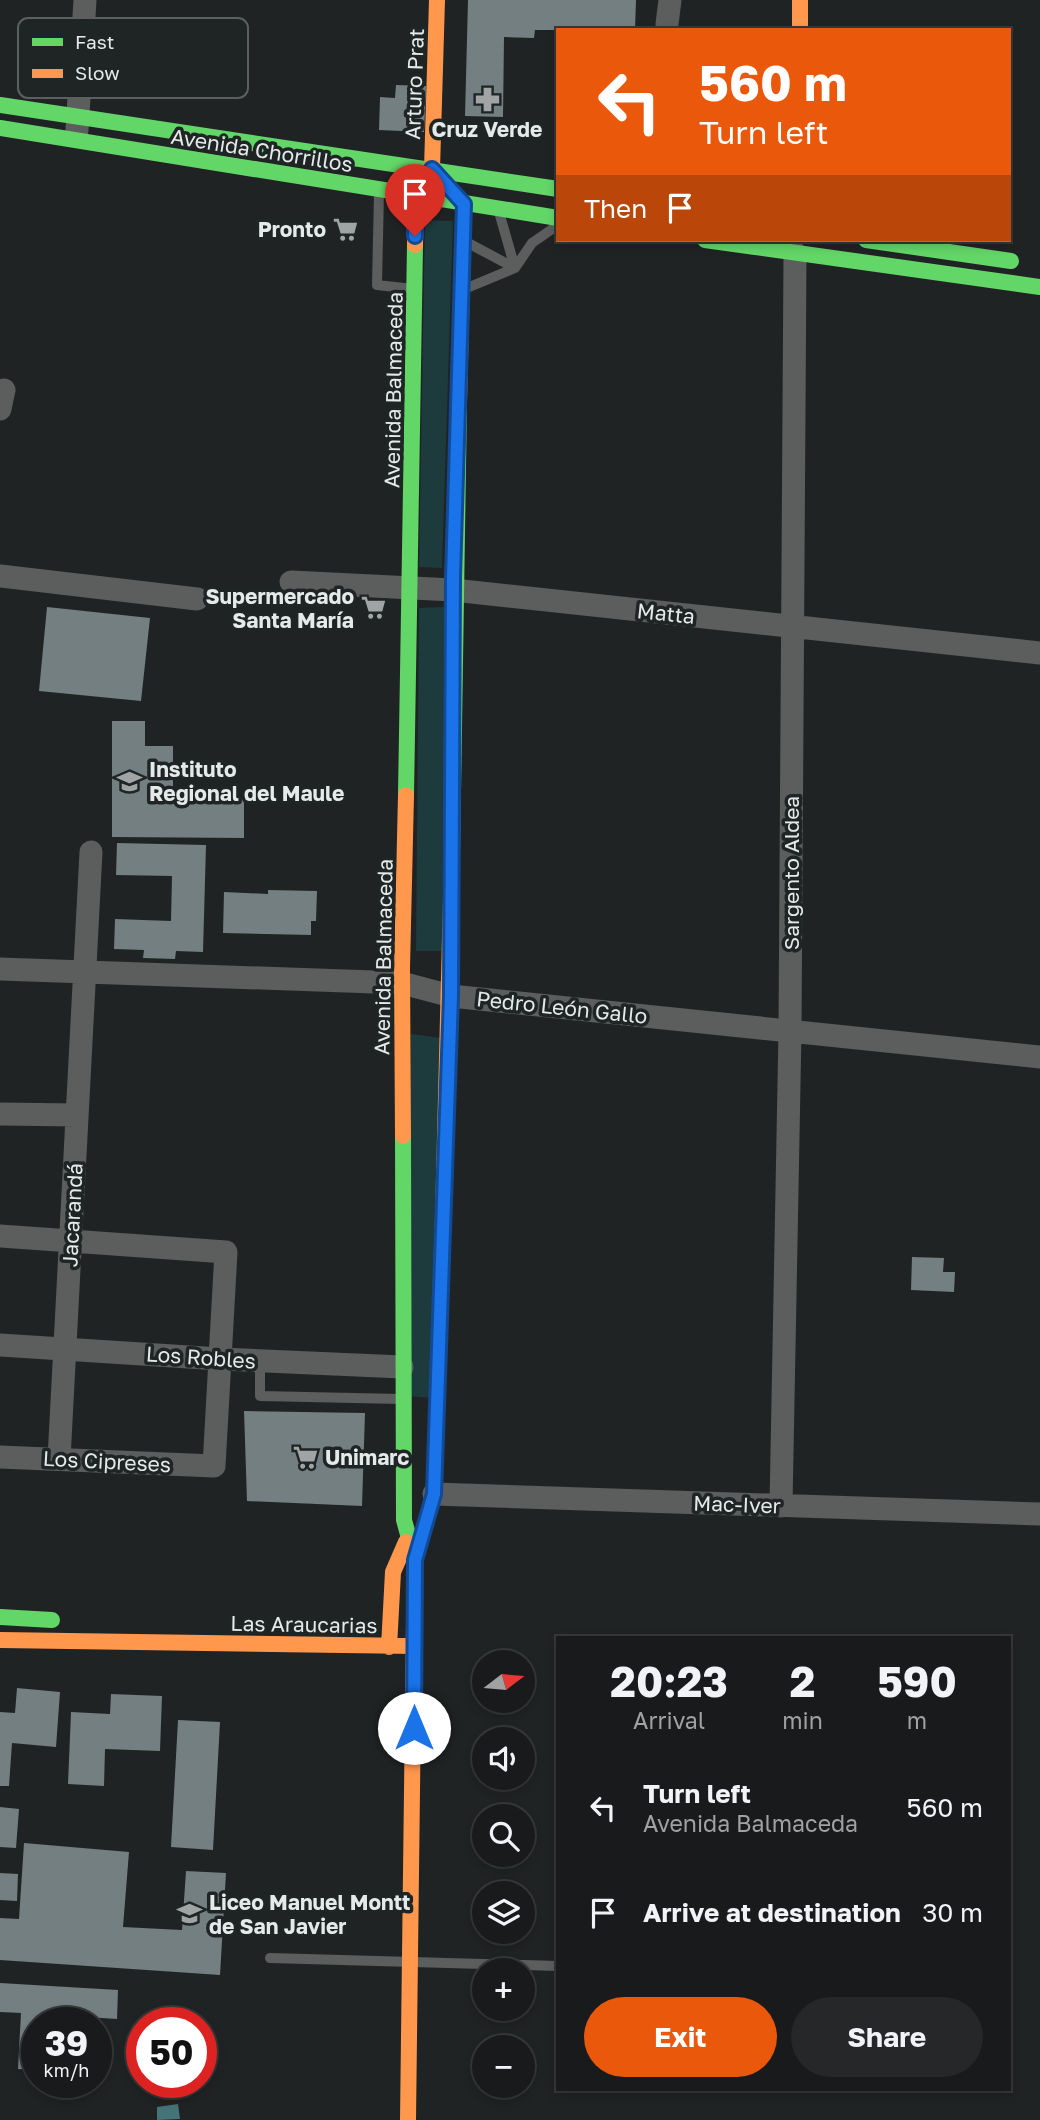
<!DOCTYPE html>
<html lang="en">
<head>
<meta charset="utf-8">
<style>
	body { margin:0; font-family:"Golos Text",sans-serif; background:#252728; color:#f1f3f6; height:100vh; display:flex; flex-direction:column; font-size:26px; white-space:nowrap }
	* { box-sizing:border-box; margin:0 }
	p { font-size:23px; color:#9fa1a3 }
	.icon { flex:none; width:38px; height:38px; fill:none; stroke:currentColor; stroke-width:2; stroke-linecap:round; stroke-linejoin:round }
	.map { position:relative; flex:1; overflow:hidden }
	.details { position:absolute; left:556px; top:1636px; width:455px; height:455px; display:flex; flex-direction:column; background:#181a1b; border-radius:0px; box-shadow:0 4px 10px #0003,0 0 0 2px #36383a }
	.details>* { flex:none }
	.top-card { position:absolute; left:556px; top:28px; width:455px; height:214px; border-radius:0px; box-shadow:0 4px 10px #0003,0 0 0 2px #36383a; background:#ea580c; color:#fff; overflow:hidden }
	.needle { width:46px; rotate:74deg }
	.fabs { position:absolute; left:472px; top:1650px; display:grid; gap:14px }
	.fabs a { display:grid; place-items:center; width:63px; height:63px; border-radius:50%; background:#181a1b; box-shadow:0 4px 10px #0003,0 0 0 2px #36383a; font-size:35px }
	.speed { position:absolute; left:21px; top:2007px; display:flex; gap:14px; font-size:35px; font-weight:700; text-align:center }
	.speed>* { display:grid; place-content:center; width:91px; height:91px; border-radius:50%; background:#181a1b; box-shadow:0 4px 10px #0003,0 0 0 2px #36383a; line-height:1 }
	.speed small { font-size:18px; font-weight:400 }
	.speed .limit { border:10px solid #d22; background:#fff; color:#111 }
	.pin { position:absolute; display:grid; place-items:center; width:60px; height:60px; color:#fff; margin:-72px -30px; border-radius:50% 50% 50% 0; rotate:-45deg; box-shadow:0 0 7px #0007 }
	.pin .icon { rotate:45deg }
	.me { position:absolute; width:77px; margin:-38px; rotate:0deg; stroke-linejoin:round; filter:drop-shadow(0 0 5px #0008) }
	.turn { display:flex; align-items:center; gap:24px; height:147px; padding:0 28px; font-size:32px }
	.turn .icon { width:91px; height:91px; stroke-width:2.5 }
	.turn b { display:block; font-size:49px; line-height:60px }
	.then { display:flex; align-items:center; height:66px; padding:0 28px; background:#0003; gap:14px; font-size:26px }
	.eta { display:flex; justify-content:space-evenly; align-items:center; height:119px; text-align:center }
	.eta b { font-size:42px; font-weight:700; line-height:49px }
	.button { display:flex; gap:14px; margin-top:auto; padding:14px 28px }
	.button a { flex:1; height:80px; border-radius:42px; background:#ea580c; color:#fff; font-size:28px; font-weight:700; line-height:80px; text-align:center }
	.button a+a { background:#252728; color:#f1f3f6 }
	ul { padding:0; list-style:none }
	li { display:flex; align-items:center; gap:21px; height:105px; padding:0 28px }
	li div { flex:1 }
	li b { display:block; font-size:26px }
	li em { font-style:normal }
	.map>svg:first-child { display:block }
	.green { fill:#1d3a3d }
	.water { fill:#447478 }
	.building { fill:#737f80 }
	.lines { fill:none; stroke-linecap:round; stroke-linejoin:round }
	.lane { stroke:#5c5d5d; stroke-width:10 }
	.street { stroke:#5c5d5d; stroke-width:23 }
	.fast { stroke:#63d668; stroke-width:16 }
	.slow { stroke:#ff974d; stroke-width:16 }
	.route-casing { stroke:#114b97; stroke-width:18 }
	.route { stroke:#1a73e8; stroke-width:12 }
	.labels { text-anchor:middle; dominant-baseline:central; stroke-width:7; stroke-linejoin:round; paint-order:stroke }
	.street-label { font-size:21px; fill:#e6e9ea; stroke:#1f2425 }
	.poi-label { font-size:21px; font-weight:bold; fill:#e6e9ea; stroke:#1f2425; text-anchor:start }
	.key { fill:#1f2425; stroke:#5b5f60; stroke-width:2 }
	.key-label { font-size:19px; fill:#e6e9ea }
</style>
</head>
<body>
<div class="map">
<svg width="1040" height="2120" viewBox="0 0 1040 2120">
	<rect width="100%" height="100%" fill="#202324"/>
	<path class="green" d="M 425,220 L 453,221 L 442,568 L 419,567 Z
		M 444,607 L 442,951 L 416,951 L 419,608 Z
		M 411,1034 L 441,1038 L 431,1398 L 408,1396 Z"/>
	<path class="water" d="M 178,2104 L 180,2119 L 157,2120 L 157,2107 Z"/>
	<path class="building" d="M 468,0 L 636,0 L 635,30 L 535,30 L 534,38 L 504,37 L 503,117 L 465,116 Z
		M 396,85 L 426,86 L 424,132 L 379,130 L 380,97 L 395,98 Z
		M 47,607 L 150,618 L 141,701 L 39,691 Z
		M 112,721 L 145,721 L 145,746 L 173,746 L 173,787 L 150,787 L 150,798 L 244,798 L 244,838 L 112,837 Z
		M 117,843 L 206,845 L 203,952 L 176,951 L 175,959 L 143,958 L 144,950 L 114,949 L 115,919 L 171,921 L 172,876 L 116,875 Z
		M 268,890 L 317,891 L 316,921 L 311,921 L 311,935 L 223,933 L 224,892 L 268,894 Z
		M 912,1257 L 944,1258 L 943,1272 L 955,1272 L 954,1292 L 911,1290 Z
		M 244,1411 L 365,1413 L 362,1506 L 247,1501 Z
		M 17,1688 L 60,1692 L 56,1747 L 12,1743 L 9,1786 L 0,1786 L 0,1712 L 15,1713 Z
		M 111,1694 L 162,1696 L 160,1751 L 105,1749 L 104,1786 L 68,1784 L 71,1712 L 110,1714 Z
		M 178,1720 L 220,1722 L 213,1850 L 171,1847 Z
		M 0,1807 L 19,1809 L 16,1848 L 0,1847 Z
		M 24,1843 L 129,1852 L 123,1927 L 182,1930 L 186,1871 L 226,1873 L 220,1975 L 0,1960 L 0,1918 L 19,1919 Z
		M 0,1873 L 18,1874 L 17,1901 L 0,1900 Z
		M 0,1983 L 118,1990 L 117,2019 L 86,2017 L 86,2023 L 37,2023 L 37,2070 L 18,2069 L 21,2013 L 0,2012 Z"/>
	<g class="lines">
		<path class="lane" d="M 379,193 L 377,285 L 413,289
			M 499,212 L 515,268
			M 468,243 L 515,268
			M 467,288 L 515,268 L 532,243 L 558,225
			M 260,1361 L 260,1396 L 401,1399
			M 270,1958 L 558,1966"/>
		<path class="street" d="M 667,24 L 670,0
			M 77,130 L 85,0
			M 0,409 L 4,390
			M 0,576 L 197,599
			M 291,582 L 453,590 L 1040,653
			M 0,969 L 402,983 L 451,996 L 1040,1057
			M 0,1114 L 77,1115
			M 0,1236 L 226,1252 L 214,1466 L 0,1457
			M 0,1345 L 220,1359 L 402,1367
			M 59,1459 L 91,852
			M 434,1494 L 1040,1514
			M 781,1506 L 790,1031 L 795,253"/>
		<path class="fast" d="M 0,105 L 558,189
			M 0,128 L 558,218
			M 705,240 L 1040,287
			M 866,240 L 1011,261
			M 406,795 L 415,245
			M 452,857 L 459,402
			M 403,1136 L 404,1520 L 415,1560 L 414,1625
			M 415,1560 L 434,1494 L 443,1217
			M 0,1617 L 52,1620"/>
		<path class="slow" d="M 800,0 L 800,30
			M 432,169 L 464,204 L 459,402
			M 415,245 L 416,196 L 432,169 L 437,0
			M 403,1136 L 402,968 L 406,795
			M 443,1217 L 452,857
			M 0,1640 L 414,1646
			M 389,1647 L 393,1572 L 406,1542
			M 408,2120 L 414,1625"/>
	</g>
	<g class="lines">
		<defs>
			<path id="route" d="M 414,1728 L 415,1560 L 434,1494 L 451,996 L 453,577 L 464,204 L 432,169 L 415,197 L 415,236"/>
		</defs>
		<use href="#route" class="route-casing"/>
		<use href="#route" class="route"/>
	</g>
	<defs>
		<symbol id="pharmacy-bare" viewBox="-9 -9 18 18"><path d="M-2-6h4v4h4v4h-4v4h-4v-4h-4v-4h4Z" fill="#a1a4a5" stroke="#1f2425" stroke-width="2.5" paint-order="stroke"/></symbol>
		<symbol id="supermarket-bare" viewBox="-9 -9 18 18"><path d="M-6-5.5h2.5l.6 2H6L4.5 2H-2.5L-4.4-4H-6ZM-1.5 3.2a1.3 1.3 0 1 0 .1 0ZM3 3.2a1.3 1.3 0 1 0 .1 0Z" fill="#a1a4a5" stroke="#1f2425" stroke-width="2.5" paint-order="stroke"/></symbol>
		<symbol id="school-bare" viewBox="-9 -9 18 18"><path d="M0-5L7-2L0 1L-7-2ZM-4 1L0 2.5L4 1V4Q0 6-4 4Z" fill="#a1a4a5" stroke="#1f2425" stroke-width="2.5" paint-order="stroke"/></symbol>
	</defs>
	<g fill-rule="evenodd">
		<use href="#pharmacy-bare" x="470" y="82" width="35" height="35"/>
		<use href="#supermarket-bare" x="328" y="212" width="35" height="35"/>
		<use href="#supermarket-bare" x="356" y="590" width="35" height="35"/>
		<use href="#school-bare" x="112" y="764" width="35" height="35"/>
		<use href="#supermarket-bare" x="288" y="1440" width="35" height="35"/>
		<use href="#school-bare" x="172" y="1896" width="35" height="35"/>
	</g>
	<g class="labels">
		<g class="street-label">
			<text transform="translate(414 84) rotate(-88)">Arturo Prat</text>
			<text transform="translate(262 150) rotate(9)">Avenida Chorrillos</text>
			<text transform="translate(393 390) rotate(-89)">Avenida Balmaceda</text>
			<text transform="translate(666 613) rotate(6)">Matta</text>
			<text transform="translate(791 873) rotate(-90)">Sargento Aldea</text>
			<text transform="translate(383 957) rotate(-89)">Avenida Balmaceda</text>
			<text transform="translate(562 1007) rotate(6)">Pedro León Gallo</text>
			<text transform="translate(72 1215) rotate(-87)">Jacarandá</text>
			<text transform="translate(201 1357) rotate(4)">Los Robles</text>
			<text transform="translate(107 1461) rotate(3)">Los Cipreses</text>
			<text transform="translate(737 1504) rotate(2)">Mac-Iver</text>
			<text transform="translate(304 1624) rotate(1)">Las Araucarias</text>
		</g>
		<g class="poi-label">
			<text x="487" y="129" text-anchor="middle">Cruz Verde</text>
			<text x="326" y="229" text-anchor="end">Pronto</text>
			<text x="354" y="596" text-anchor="end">Supermercado<tspan x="354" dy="24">Santa María</tspan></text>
			<text x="149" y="769">Instituto<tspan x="149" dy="24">Regional del Maule</tspan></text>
			<text x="325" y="1457">Unimarc</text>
			<text x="209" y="1902">Liceo Manuel Montt<tspan x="209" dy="24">de San Javier</tspan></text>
		</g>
	</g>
	<rect x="18" y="18" width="230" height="80" rx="10" class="key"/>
	<rect x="32" y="38" width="31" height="8" fill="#63d668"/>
	<rect x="32" y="69" width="31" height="9" fill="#ff974d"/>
	<g class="key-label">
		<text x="75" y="49">Fast</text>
		<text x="75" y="80">Slow</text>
	</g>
</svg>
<div class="fabs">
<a><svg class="needle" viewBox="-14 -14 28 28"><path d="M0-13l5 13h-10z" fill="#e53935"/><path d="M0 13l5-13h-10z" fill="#9fa1a3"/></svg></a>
<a><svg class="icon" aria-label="sound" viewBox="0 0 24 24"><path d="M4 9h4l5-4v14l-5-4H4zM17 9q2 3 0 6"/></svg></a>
<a><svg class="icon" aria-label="search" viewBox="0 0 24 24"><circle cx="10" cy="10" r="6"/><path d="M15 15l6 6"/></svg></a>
<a><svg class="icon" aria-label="layers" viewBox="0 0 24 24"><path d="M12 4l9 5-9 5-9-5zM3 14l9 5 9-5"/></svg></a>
<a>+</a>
<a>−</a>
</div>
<div class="speed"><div>39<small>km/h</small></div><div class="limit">50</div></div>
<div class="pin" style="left:415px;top:236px;background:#d93025"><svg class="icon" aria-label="arrive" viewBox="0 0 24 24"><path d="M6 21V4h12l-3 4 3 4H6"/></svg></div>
<svg class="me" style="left:414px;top:1728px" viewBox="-20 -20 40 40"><circle r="19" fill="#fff"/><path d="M0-13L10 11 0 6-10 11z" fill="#1a73e8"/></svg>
<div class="top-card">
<div class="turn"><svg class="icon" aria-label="left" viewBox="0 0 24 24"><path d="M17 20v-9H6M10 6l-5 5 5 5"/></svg><div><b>560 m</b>Turn left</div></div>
<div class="then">Then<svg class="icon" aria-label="arrive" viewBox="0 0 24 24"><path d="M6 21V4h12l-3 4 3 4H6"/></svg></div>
</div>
<section class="details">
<div class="eta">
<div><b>20:23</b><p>Arrival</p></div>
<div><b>2</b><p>min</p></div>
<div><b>590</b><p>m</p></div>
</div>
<ul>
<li><svg class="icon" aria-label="left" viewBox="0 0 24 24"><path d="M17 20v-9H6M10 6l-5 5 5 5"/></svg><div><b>Turn left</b><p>Avenida Balmaceda</p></div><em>560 m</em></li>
<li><svg class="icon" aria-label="arrive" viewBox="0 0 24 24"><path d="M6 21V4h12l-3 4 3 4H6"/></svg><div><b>Arrive at destination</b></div><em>30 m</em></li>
</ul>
<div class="button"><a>Exit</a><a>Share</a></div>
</section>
</div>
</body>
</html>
